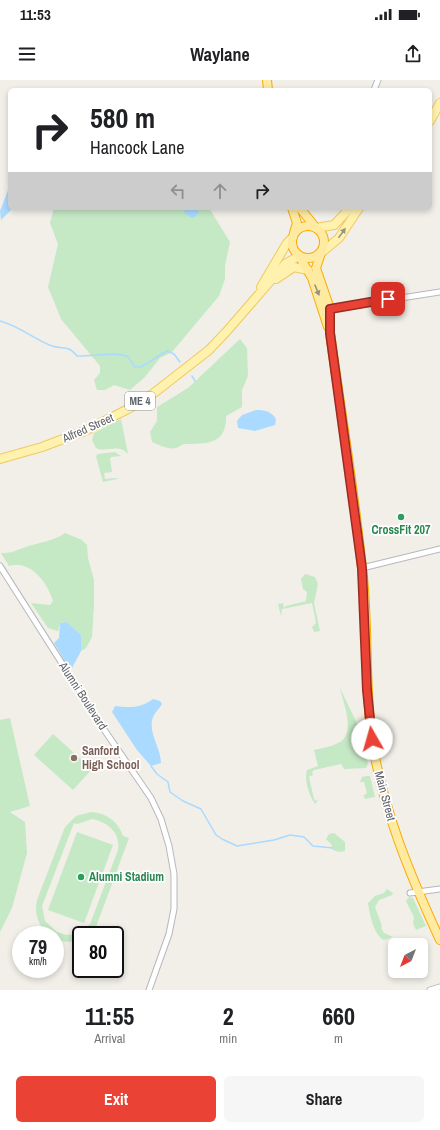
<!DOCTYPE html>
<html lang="en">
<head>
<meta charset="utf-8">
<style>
	body { margin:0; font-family:"Archivo Narrow",sans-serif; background:#f6f6f6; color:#202124; height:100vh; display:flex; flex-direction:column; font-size:15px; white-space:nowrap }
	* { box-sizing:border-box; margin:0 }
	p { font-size:13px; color:#757577 }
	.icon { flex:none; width:22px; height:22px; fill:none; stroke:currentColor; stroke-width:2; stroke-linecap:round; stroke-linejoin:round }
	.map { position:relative; height:910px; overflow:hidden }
	.drawer { display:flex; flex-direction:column; background:#fff; flex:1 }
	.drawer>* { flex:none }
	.banner { position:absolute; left:8px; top:8px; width:424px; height:122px; border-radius:6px; box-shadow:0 2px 6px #0003; background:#fff; color:#202124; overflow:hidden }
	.needle { width:26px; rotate:222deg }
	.controls { position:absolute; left:388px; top:858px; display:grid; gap:8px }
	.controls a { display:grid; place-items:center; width:40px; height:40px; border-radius:6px; background:#fff; box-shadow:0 2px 6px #0003; font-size:20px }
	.speed { position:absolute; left:12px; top:846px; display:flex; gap:8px; font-size:20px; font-weight:700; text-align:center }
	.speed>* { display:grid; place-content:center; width:52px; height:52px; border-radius:50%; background:#fff; box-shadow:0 2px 6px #0003; line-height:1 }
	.speed small { font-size:10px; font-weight:400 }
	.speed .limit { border:2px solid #111; border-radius:6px; background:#fff; color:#111 }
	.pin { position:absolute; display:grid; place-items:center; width:34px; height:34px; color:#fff; margin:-17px; border-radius:8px; box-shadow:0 2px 6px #0006 }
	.me { position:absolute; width:44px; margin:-22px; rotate:353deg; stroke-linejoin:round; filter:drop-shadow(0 0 3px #0008) }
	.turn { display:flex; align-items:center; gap:14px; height:84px; padding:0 16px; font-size:18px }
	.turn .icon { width:52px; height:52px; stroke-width:2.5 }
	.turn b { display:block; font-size:28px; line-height:34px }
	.lanes { display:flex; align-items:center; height:38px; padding:0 16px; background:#0003; justify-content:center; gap:20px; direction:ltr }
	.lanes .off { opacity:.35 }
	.eta { display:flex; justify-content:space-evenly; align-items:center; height:68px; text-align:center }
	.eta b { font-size:24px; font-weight:700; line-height:28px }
	.action { display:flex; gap:8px; margin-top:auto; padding:8px 16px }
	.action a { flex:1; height:46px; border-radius:6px; background:#ea4335; color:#fff; font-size:16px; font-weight:700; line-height:46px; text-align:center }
	.action a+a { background:#f6f6f6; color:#202124 }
	.status { display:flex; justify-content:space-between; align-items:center; height:28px; padding:0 20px; background:#fff; direction:ltr }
	.status svg { height:11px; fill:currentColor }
	header { display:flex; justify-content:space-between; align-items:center; height:52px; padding:0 16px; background:#fff; font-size:18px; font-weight:700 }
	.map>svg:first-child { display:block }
	.green { fill:#c5e8c5; fill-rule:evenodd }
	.water { fill:#aadaff }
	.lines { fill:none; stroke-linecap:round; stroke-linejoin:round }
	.stream { stroke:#aadaff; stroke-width:1.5 }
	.minor-casing { stroke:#b5b8bc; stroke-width:7 }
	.primary-casing { stroke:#f2c960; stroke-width:10 }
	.trunk-casing { stroke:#f9ab00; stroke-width:10 }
	.minor { stroke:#fff; stroke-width:5 }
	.primary { stroke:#fff2af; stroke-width:8 }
	.trunk { stroke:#feeaa1; stroke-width:8 }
	.oneway { fill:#979581 }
	.oneway2 { fill:#97927c }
	.route-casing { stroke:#982c22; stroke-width:10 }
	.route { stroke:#ea4335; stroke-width:7 }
	.leisure-dot { fill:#2e9e5b; stroke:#fff; stroke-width:1.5 }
	.education-dot { fill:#8d6e63; stroke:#fff; stroke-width:1.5 }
	.labels { text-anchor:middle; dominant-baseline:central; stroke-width:3.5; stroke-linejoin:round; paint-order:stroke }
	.shield { fill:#fff; stroke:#8f9295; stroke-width:1 }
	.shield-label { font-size:11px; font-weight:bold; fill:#5f6368 }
	.street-label { font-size:12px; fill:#5f6368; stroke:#fff }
	.leisure-label { font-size:12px; font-weight:bold; fill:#27864d; stroke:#fff }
	.education-label { font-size:12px; font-weight:bold; fill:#785e54; stroke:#fff; text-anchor:start }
</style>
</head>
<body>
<div class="status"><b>11:53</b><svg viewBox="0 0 49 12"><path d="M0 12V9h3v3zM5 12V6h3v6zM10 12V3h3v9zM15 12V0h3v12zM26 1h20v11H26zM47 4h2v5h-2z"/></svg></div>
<header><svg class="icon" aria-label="menu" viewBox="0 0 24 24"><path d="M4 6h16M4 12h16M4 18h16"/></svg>Waylane<svg class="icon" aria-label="share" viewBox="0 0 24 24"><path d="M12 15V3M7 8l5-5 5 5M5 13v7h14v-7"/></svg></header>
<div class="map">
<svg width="440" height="910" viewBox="0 0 440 910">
	<rect width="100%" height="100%" fill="#f1efe8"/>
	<path class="green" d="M 54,128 L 185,128 L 184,129 L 199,132 L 197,128 L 209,128 L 230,162 L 225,186 L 225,199 L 219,216 L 172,272 L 160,278 L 145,297 L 130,310 L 114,305 L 105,310 L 97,310 L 94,300 L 100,293 L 100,286 L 61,239 L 48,207 L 58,164 L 50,143 Z
		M 240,259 L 247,268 L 248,296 L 242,310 L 242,327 L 226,336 C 227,364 207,364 185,364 C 181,364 180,367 176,368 C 169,370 159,365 152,362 L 150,352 L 157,341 L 157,327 L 188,308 Z
		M 121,339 L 128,374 C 118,363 107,373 96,368 L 92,360 L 94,353 Z
		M 115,372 L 121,376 L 111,377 L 110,379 L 112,392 L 104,393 L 105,399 L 117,398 L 117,399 L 103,402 L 96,376 L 98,374 Z
		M 65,453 L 82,460 L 87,465 L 88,478 L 94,500 L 94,524 L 92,557 L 86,568 L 81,571 L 81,555 L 67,542 L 60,543 L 58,551 L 48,548 L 31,523 L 50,525 L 53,521 C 48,503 30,479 9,486 L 1,473 C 13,474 20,468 32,465 C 44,462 55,460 65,453 Z
		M 305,494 L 315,497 L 318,504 L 314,523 L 320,551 L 314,552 L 312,547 L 316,543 L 312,523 L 282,529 L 281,536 L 278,524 L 283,523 L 284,528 L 286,526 L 306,521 L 307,512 L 303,509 L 301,499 Z
		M 340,608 L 364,658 L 368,684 L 366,688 L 344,689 L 341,684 L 314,690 L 312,692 L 313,695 L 309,697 L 314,719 L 316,721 L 319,719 L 315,724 C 309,714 304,702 307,690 L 318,686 L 314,670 C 322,668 331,667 338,663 C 357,655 343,623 340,608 Z
		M 10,638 L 30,726 L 10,732 L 25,742 L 27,773 L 12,828 L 0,852 L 0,640 Z
		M 53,654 L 92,689 L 73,710 L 34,675 Z
		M 367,696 L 370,696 L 375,717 L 364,719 L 365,717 L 363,716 L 367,713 L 364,702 L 360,702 L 362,697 Z
		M 91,732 C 106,733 118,741 123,756 L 129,758 L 93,855 L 81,855 L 81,859 C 72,863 64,862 55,859 L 55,855 L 49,855 C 38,845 34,834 37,820 L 65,747 L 76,736 ZM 92,739 C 107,742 121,752 118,770 L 90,844 L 77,854 L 67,855 L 57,852 L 45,841 L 42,826 L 74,743 L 77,744 Z
		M 77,752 L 113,765 L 84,843 L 48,830 Z
		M 334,753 L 345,762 L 345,771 L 339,772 L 333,770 L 331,764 L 326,759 L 329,754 Z
		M 387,809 L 393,813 L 392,815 L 379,820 L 375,827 L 382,846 L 381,848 L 384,853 L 393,857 L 384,860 C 374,856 369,832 368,823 L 375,816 L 384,813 Z
		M 409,817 L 413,818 L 426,846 L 416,850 L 413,843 L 414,837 L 406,821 Z"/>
	<path class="water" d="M 10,105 L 10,128 L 13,128 L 1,140 L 0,131 Z
		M 185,128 L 197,128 L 199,132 L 195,137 L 192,138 L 184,133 Z
		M 256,330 C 265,330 271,331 276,339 L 275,345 L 255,351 L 238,348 L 237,341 L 242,335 Z
		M 67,542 L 81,555 L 81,571 L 72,588 L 69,588 L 54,563 L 59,558 L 60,543 Z
		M 153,619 L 160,621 L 162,624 C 160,628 156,631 154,635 C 146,651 161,667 161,683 L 151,686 L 137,670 L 112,632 L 115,626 C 128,628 142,628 153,619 Z"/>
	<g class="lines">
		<path class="stream" d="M 0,241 C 19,246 34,259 52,266 C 64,270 67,264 77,276 C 89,277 118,271 128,277 C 131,279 132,285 135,287 L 141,287 L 167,271 L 174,274 L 180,282
			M 192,296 L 195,301
			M 151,686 L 157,694 L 168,702 L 170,712 L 183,721 L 201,729 L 216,755 L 222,759 L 237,766 L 274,760 L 290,755 L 304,757 L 313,766 L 333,768"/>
		<defs>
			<path id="minor" d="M 374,10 L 378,0
				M 330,229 L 440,212
				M 0,486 L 105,651 L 151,718 L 161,739 L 169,766 L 174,794 L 174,829 L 169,854 L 149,910
				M 362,488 L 440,469
				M 410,813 L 440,809
				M 430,910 L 440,907"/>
			<path id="primary" d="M 430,41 L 440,23
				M 316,148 L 334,145 L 350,128
				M 321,173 L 339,158 L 359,128
				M 276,199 L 294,187 L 308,190
				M 261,207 L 287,163 L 293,157
				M 0,379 L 42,367 L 87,350 L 128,329 L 154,313 L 209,270 L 227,251 L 285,184 L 299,176"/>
			<path id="trunk" d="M 267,0 L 268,10
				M 292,128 L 297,143 L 294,153
				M 300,128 L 316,148
				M292 162a16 16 0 1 1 32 0a16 16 0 1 1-32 0Z
				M 321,173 L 316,188 L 330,229 L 330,253 C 341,332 354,410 362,488 C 369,545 364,603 372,660 C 383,730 410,795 440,860
				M 299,176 L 312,198 L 328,247"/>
		</defs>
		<use href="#minor" class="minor-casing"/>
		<use href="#primary" class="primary-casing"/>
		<use href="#trunk" class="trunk-casing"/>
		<use href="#minor" class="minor"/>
		<use href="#primary" class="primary"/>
		<use href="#trunk" class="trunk"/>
	</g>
	<defs><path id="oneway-solid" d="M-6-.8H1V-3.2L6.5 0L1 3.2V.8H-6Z"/></defs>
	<use class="oneway" href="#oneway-solid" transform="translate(342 153) rotate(-54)"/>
	<use class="oneway2" href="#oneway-solid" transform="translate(317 210) rotate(68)"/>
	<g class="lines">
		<defs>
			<path id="route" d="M 372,659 L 367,610 L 362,488 L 330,253 L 330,229 L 388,219"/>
		</defs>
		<use href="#route" class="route-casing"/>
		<use href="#route" class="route"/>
	</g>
	<g class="leisure-dot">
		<circle cx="401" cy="437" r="4"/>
		<circle cx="81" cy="797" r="4"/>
	</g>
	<circle class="education-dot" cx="74" cy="678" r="4"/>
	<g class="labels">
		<rect class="shield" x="125" y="312" width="30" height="18" rx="3"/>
		<g class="shield-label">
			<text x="140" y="321">ME 4</text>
		</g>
		<g class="street-label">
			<text transform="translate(88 348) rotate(-24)">Alfred Street</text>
			<text transform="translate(83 616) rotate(57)">Alumni Boulevard</text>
			<text transform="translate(385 716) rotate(75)">Main Street</text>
		</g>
		<g class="leisure-label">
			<text x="401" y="450">CrossFit 207</text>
			<text x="89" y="797" text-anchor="start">Alumni Stadium</text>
		</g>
		<g class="education-label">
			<text x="82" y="671">Sanford<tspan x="82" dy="14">High School</tspan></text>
		</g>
	</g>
</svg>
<div class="controls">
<a><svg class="needle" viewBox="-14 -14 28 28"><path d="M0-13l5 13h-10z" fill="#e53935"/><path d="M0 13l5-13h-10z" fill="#757577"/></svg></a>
</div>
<div class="speed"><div>79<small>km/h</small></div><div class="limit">80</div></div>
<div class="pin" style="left:388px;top:219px;background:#d93025"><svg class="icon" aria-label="arrive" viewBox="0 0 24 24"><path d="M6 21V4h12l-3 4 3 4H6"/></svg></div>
<svg class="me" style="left:372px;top:659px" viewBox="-20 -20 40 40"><circle r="19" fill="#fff"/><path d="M0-13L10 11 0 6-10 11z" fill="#ea4335"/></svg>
<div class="banner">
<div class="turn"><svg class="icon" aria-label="right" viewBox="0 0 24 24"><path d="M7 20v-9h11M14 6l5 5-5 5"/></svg><div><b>580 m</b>Hancock Lane</div></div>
<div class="lanes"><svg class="icon off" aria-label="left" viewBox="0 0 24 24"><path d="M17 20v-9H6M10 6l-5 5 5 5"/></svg><svg class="icon off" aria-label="ahead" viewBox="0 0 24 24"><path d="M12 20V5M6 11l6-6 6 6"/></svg><svg class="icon" aria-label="right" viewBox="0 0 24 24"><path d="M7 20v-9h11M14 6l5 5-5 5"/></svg></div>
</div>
</div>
<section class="drawer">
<div class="eta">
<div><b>11:55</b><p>Arrival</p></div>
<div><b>2</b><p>min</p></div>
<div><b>660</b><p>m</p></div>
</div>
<div class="action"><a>Exit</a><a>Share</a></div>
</section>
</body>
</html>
